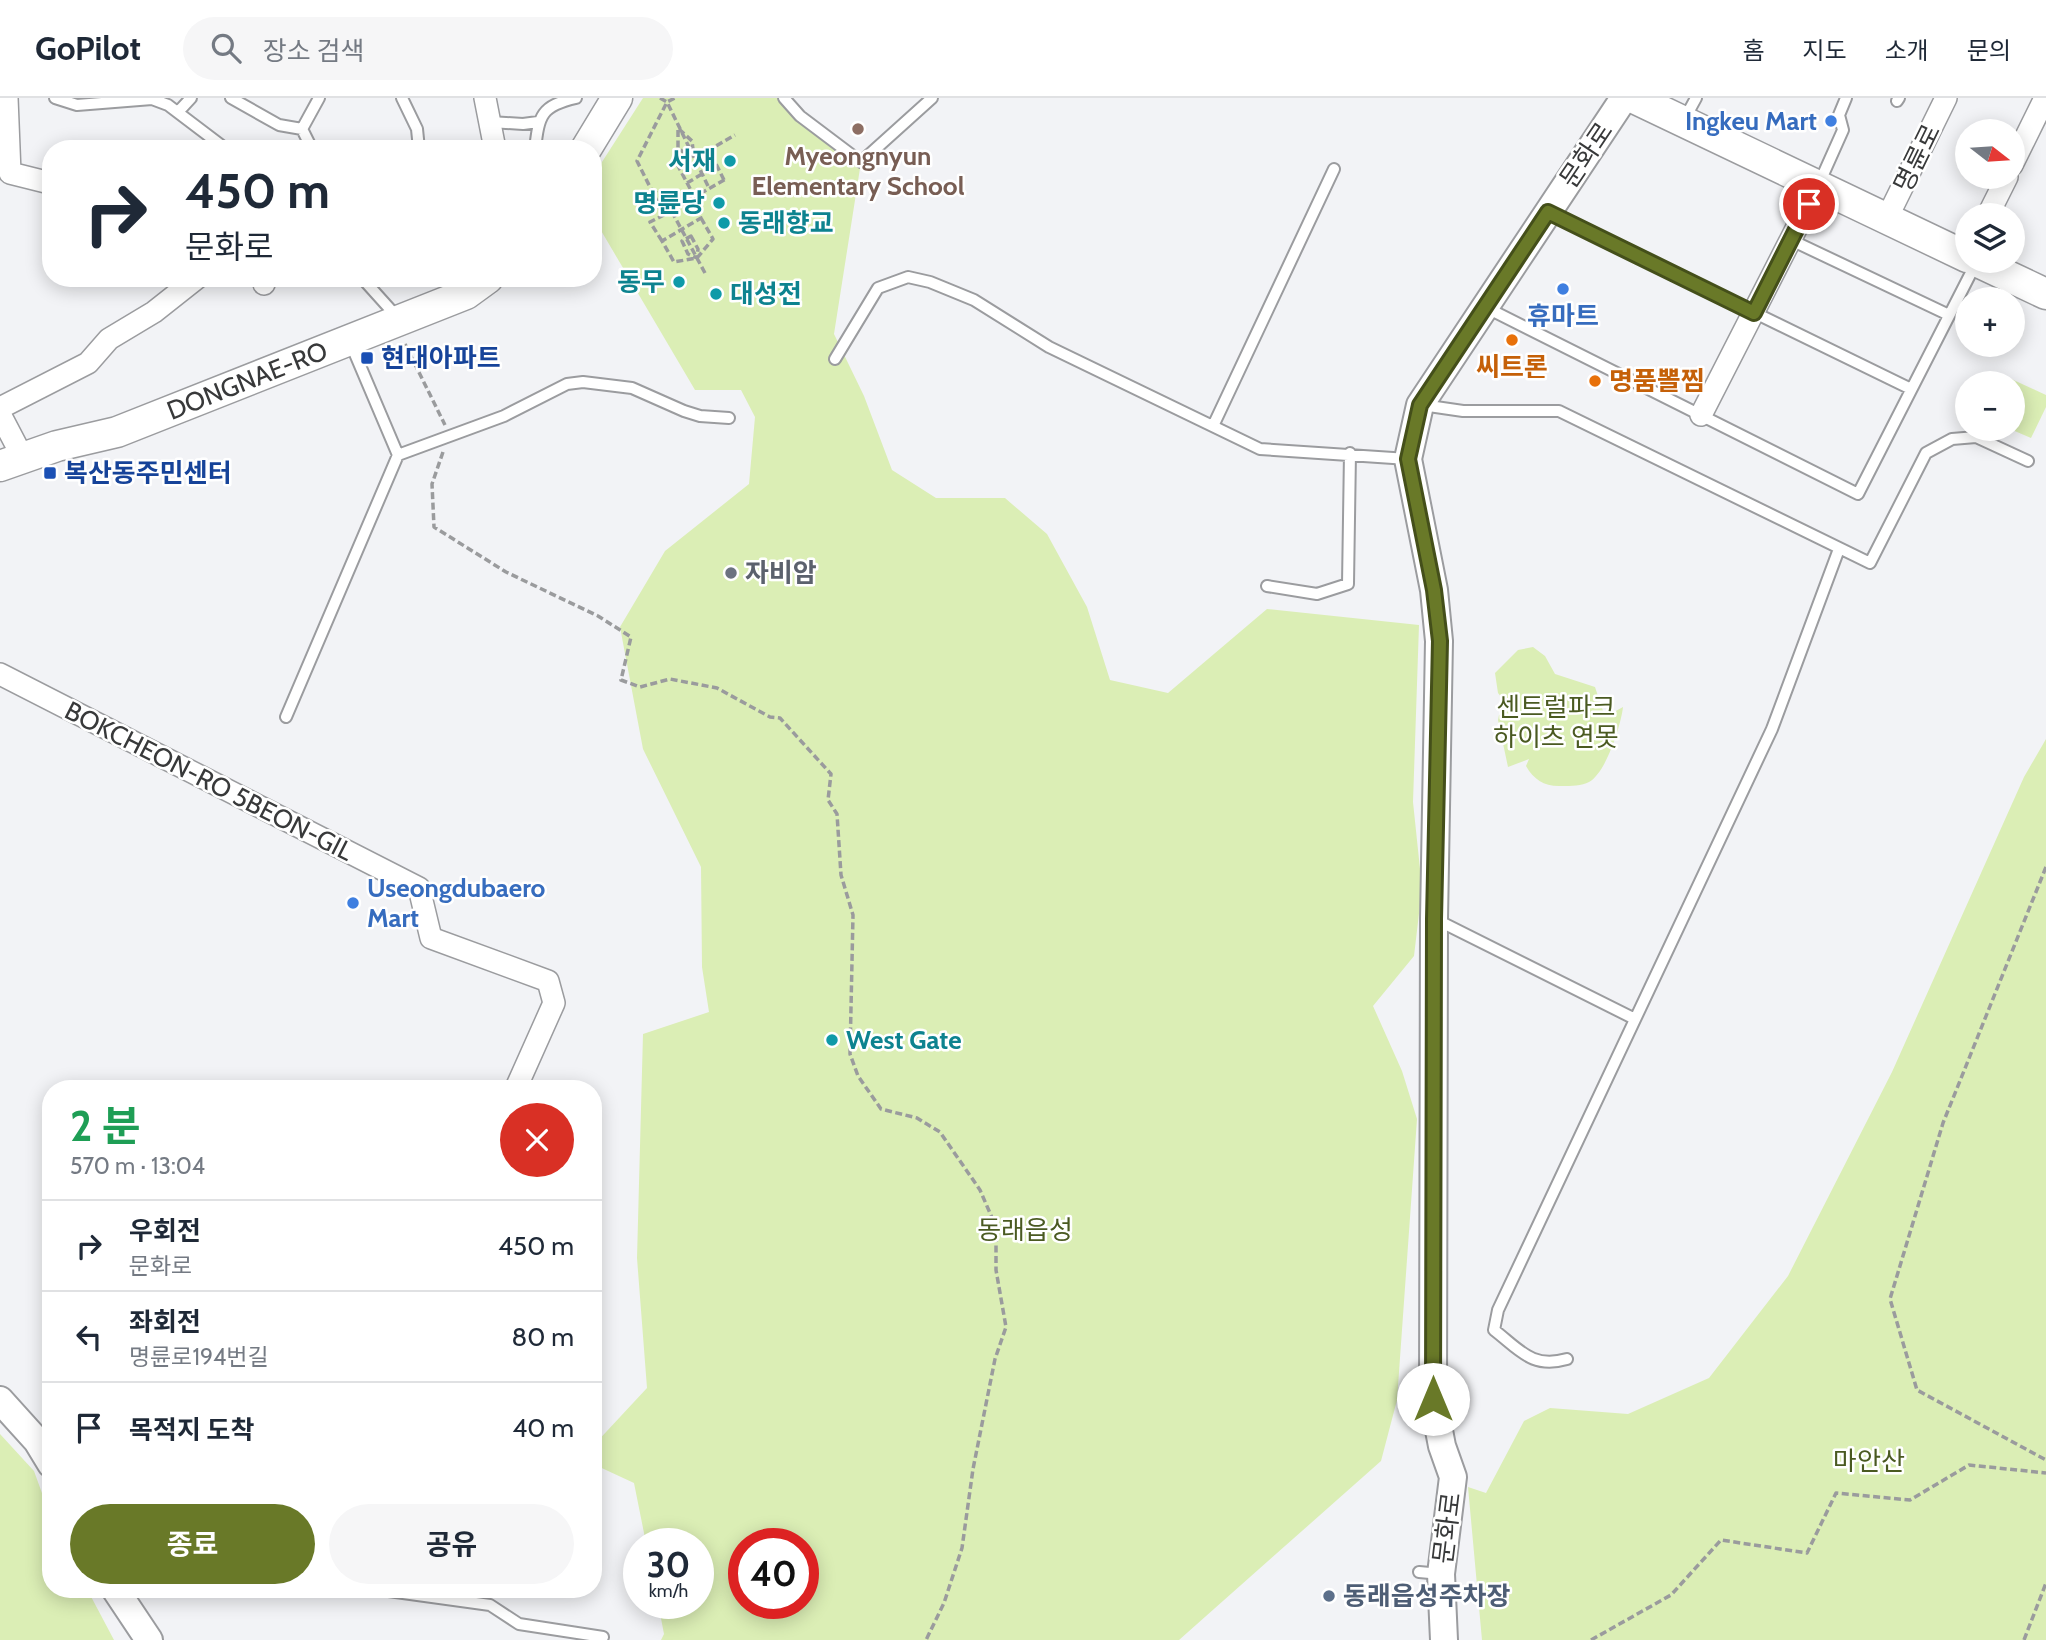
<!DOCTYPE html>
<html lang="ko">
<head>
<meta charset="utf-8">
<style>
	body { margin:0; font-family:Cabin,"Noto Sans KR",sans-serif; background:#f6f6f7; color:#1f2937; height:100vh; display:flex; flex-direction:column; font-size:26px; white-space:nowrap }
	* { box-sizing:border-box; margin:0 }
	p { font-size:23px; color:#747a83 }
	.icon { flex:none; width:38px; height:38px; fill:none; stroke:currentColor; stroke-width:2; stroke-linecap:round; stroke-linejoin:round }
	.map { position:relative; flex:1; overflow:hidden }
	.side { position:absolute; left:42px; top:982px; width:560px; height:518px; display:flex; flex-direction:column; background:#fff; border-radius:28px; box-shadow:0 4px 18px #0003 }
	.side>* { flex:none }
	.hud { position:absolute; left:42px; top:42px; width:560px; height:147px; border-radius:28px; box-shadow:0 4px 18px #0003; background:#fff; color:#1f2937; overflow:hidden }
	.needle { width:46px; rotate:107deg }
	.buttons { position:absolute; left:1955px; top:21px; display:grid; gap:14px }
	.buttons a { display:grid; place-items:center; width:70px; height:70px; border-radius:50%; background:#fff; box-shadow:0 4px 18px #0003; font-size:35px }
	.speed { position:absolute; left:623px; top:1430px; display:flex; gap:14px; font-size:35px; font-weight:700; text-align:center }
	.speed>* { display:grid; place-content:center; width:91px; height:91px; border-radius:50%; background:#fff; box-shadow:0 4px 18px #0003; line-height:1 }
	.speed small { font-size:18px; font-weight:400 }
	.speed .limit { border:10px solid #d22; background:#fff; color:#111 }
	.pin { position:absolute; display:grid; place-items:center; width:60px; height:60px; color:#fff; margin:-30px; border:4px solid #fff; border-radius:50%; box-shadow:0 2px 7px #0007 }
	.me { position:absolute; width:77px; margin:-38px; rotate:0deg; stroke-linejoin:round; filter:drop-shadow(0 0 5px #0008) }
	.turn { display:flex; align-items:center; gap:24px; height:147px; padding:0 28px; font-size:32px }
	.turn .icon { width:91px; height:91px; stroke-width:2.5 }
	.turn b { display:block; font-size:49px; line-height:60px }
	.round { display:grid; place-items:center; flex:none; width:74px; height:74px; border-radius:37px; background:#f6f6f7 }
	.summary { display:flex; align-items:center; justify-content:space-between; height:119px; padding:0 28px }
	h1 { font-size:42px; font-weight:700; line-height:52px; color:#1e9e55 }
	.button { display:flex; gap:14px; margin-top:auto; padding:14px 28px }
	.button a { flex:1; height:80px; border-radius:42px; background:#697928; color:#fff; font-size:28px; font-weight:700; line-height:80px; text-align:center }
	.button a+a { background:#f6f6f7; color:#1f2937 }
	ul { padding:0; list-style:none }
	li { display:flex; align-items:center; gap:21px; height:91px; padding:0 28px; border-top:2px solid #e0e1e3 }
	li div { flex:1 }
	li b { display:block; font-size:26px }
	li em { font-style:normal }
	header { display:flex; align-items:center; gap:42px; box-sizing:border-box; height:98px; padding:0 35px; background:#fff; border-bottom:2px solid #e0e1e3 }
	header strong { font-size:33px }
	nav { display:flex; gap:38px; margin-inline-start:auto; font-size:24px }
	.search { width:490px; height:63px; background:#f6f6f7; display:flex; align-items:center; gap:18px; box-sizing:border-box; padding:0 24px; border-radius:38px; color:#747a83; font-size:26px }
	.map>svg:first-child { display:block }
	.green { fill:#dbeeb5; fill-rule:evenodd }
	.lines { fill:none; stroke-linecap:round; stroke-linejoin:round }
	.service-casing { stroke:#9b9c9f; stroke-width:14 }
	.minor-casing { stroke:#9b9c9f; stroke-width:24 }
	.tertiary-casing { stroke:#9b9c9f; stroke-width:30 }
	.secondary-casing { stroke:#9b9c9f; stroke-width:33 }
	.path { stroke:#9a9b9d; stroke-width:3.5; stroke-dasharray:7 3.5; stroke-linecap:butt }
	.service { stroke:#fff; stroke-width:10 }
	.minor { stroke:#fff; stroke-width:21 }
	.tertiary { stroke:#fff; stroke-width:26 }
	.secondary { stroke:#fff; stroke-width:30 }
	.route-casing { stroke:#444f1a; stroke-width:18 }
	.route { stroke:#697928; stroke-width:12 }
	.shop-dot { fill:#3f7fe0; stroke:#fff; stroke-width:2.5 }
	.education-dot { fill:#8d6e63; stroke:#fff; stroke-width:2.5 }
	.culture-dot { fill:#0f9aa8; stroke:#fff; stroke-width:2.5 }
	.food-dot { fill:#e8710a; stroke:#fff; stroke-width:2.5 }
	.transit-dot { fill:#1a4fb4; stroke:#fff; stroke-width:2.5 }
	.worship-dot { fill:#6b7280; stroke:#fff; stroke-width:2.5 }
	.service-dot { fill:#5c6f8a; stroke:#fff; stroke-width:2.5 }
	.labels { text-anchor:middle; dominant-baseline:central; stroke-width:5; stroke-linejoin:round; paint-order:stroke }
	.shop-label { font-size:26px; font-weight:bold; fill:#366cbe; stroke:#fff; text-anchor:end }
	.street-label { font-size:26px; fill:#38393a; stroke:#fff }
	.education-label { font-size:26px; font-weight:bold; fill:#785e54; stroke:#fff }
	.culture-label { font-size:26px; font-weight:bold; fill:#0d838f; stroke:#fff; text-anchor:end }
	.transit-label { font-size:26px; font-weight:bold; fill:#164399; stroke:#fff; text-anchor:start }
	.food-label { font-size:26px; font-weight:bold; fill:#c56008; stroke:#fff }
	.worship-label { font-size:26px; font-weight:bold; fill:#5b616d; stroke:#fff; text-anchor:start }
	.park-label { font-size:26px; fill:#4a5a21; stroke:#fff }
	.service-label { font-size:26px; font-weight:bold; fill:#4e5e75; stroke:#fff; text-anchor:start }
</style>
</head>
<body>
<header>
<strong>GoPilot</strong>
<div class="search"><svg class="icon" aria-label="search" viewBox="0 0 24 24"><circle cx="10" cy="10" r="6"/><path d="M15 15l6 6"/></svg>장소 검색</div>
<nav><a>홈</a><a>지도</a><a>소개</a><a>문의</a></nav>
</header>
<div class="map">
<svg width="2046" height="1542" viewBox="0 0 2046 1542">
	<rect width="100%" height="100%" fill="#f2f3f6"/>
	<path class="green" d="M 643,0 L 784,0 L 861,64 L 834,236 L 864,298 L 892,372 L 936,400 L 1005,400 L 1047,436 L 1087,509 L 1110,582 L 1168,595 L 1267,511 L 1419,527 L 1413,704 L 1422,790 L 1414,858 L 1373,908 L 1402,973 L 1417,1021 L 1397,1302 L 1381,1363 L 1179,1542 L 661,1542 L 664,1536 L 658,1505 L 698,1505 L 698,1446 L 646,1445 L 634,1385 L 593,1366 L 593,1348 L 647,1290 L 637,1160 L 643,936 L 709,914 L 702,869 L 701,769 L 643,651 L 620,529 L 665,453 L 749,386 L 755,319 L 741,292 L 695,292 L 593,119 L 593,78 ZM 744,1446 L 803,1446 L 803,1505 L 744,1505 Z
		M 2007,279 L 2046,297 L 2046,309 L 2031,340 L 2010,331 L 2012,285 L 2004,285 Z
		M 1533,549 L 1545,558 L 1555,576 L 1595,589 L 1605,619 L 1623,609 C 1621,627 1606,675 1589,684 C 1582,688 1571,688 1562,688 C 1545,689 1534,682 1526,668 L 1529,661 L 1508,669 L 1498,622 L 1499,617 L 1512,612 L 1498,595 L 1495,575 L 1518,552 Z
		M 2046,641 L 2046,1542 L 1482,1542 L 1468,1389 L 1486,1395 L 1524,1323 L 1550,1310 L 1628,1316 L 1709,1280 L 1788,1178 L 1892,974 L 2024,679 Z
		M 0,1336 L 34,1373 L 51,1420 L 51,1491 L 87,1491 L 114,1542 L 0,1542 Z"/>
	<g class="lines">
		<defs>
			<path id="service" d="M 55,0 L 77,7 L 152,1 L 168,7 L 226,51
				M 231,0 L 279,27 L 302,31 L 319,0
				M 402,0 L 417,31 L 419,51
				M 784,0 L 800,18 L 861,64 L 932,0
				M 1897,3 L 1899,0
				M 178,14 L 191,0
				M 1684,22 L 1696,0
				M 490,24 L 523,26 L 538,24
				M 302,31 L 312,51
				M 535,51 C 539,17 541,8 576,0
				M 1818,88 L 1843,32 L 1839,17 L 1846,0
				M 1548,114 L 1911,291
				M 1791,142 L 1949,217
				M 362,180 L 398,220
				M 1485,209 L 1858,396 L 1976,165
				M 835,261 L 878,190 L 908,179 L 930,184 L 974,202 L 1049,249 L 1260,351 L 1408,361
				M 1422,307 L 1463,313 L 1559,313 L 1870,465 L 1926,355 L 1952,341 L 1976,339 L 2028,363
				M 1213,328 L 1334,71
				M 398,357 L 504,318 L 567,286 L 583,284 L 632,290 L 684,313 L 700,318 L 729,320
				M 1267,488 L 1317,496 L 1348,486 L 1350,355
				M 286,619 L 398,357 L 350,244
				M 1437,822 L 1635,921
				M 1567,1261 C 1532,1271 1520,1252 1494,1232 L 1498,1212 L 1772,631 L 1839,451
				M 1419,1474 L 1441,1476
				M 374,1491 L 490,1507 L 519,1526 L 603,1539"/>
			<path id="minor" d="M 7,0 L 10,75 L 50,85
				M 485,0 L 495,51
				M 2012,67 L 2045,0
				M 1988,117 L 2007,79
				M 1887,120 L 1946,0
				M 263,180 L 264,186
				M 0,310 L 88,265 L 109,241 L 154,214 L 197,180
				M 0,316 L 23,360
				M 1701,317 L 1818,88
				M 0,576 L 419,790 L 431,840 L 548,883 L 554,905 L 516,990"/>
			<path id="tertiary" d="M 0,1302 L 37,1343 L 51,1366
				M 115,1491 L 149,1542
				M 1444,1542 L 1441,1476 L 1453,1379 L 1442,1348 L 1433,1301 L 1434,821 L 1439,543 L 1434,492 L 1408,361 L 1420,307 L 1624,0"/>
			<g id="secondary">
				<path d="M 1634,0 L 1967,159"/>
				<path d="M 586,51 L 617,0"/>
				<path d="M 1976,163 L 2046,196"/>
				<path id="s1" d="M 0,368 L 57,348 L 117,334 L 466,196 L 488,180"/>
			</g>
		</defs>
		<use href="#service" class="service-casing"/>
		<use href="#minor" class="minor-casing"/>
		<use href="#tertiary" class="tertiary-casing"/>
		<use href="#secondary" class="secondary-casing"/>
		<path class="path" d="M 660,0 L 667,4 L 709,90
			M 679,31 L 692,43 L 694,60
			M 678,32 L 678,50 L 691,60
			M 677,66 L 694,98
			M 724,82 L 709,52 L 735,37
			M 687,85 L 717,67
			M 651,91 L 661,98 L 662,110
			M 650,92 L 651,104 L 661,111
			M 691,100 L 701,120
			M 671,112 L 664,117 L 637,63 L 667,4 L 675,0
			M 701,120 L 713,141 L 697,160 L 674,164 L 662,143 Z
			M 691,138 L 698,151 L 697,160 L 688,156 L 682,143 Z
			M 662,143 L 650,124 L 664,117
			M 705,175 L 671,112 L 726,81
			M 405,246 L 445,327
			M 443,354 L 432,386 L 434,429 L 506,474 L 598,518 L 631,539 L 621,582 L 640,589 L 670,581 L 717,590 L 770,619 L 780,620 L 831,676 L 828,702 L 837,716 L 841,777 L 853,817 L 850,956 L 858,978 L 881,1011 L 917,1020 L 940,1034 L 980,1092 L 996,1129 L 996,1172 L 1006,1229 L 995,1261 L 973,1371 L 962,1450 L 944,1505 L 926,1542
			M 2046,769 L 1943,1025 L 1890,1201 L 1917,1292 L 2046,1362
			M 1591,1542 L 1671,1497 L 1721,1442 L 1807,1455 L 1836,1395 L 1910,1402 L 1969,1367 L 2046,1375
			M 2024,1542 L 2046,1485"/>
		<use href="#service" class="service"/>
		<use href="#minor" class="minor"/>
		<use href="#tertiary" class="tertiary"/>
		<use href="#secondary" class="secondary"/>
	</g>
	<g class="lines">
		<defs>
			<path id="route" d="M 1433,1301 L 1434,821 L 1440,543 L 1434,492 L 1408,361 L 1420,307 L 1548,114 L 1754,215 L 1809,106"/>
		</defs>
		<use href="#route" class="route-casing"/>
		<use href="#route" class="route"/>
	</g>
	<g class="shop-dot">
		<circle cx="1831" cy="23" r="7"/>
		<circle cx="1563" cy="191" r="7"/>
		<circle cx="353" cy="805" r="7"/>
	</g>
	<circle class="education-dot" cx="858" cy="31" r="7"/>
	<g class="culture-dot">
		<circle cx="730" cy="63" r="7"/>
		<circle cx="719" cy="105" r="7"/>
		<circle cx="724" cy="125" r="7"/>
		<circle cx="679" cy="184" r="7"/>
		<circle cx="716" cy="196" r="7"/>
		<circle cx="832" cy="942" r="7"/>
	</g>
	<g class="food-dot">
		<circle cx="1512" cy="242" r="7"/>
		<circle cx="1595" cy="283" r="7"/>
	</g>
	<g class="transit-dot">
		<rect x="360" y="253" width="14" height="14" rx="3.5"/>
		<rect x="43" y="368" width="14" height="14" rx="3.5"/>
	</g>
	<circle class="worship-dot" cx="731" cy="475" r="7"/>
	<circle class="service-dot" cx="1329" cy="1498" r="7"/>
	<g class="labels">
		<g class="shop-label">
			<text x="1817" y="23">Ingkeu Mart</text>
			<text x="1563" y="218" text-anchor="middle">휴마트</text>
			<text x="367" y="790" text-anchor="start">Useongdubaero<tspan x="367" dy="30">Mart</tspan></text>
		</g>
		<g class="street-label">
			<text transform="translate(1586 57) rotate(-56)">문화로</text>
			<text transform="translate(1917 60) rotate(-64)">명륜로</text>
			<text stroke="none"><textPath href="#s1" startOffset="262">DONGNAE-RO</textPath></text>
			<text transform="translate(209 683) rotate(27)">BOKCHEON-RO 5BEON-GIL</text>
			<text transform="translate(1447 1430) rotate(-83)">문화로</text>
		</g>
		<g class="education-label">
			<text x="858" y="58">Myeongnyun<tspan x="858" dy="30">Elementary School</tspan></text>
		</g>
		<g class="culture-label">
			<text x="716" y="63">서재</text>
			<text x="705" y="105">명륜당</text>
			<text x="738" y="125" text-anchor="start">동래향교</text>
			<text x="665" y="184">동무</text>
			<text x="730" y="196" text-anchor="start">대성전</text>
			<text x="846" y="942" text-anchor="start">West Gate</text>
		</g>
		<g class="transit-label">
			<text x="381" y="260">현대아파트</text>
			<text x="64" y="375">복산동주민센터</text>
		</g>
		<g class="food-label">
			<text x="1512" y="269">씨트론</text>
			<text x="1609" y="283" text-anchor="start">명품뽈찜</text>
		</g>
		<g class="worship-label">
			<text x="745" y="475">자비암</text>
		</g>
		<g class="park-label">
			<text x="1556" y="609">센트럴파크<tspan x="1556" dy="30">하이츠 연못</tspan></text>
			<text x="1025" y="1132">동래읍성</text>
			<text x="1869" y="1363">마안산</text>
		</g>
		<g class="service-label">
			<text x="1343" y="1498">동래읍성주차장</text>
		</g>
	</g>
</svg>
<div class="buttons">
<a><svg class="needle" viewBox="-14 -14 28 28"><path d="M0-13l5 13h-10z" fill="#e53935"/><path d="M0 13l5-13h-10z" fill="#747a83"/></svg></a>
<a><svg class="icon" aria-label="layers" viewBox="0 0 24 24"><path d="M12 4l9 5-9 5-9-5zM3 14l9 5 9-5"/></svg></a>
<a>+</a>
<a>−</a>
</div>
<div class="speed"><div>30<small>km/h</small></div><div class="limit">40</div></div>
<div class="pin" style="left:1809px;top:106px;background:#d93025"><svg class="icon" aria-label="arrive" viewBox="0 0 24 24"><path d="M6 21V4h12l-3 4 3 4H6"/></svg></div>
<svg class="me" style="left:1433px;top:1301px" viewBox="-20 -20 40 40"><circle r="19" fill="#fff"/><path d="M0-13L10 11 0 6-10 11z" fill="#697928"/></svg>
<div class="hud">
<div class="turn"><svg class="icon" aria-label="right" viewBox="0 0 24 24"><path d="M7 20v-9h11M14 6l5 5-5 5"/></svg><div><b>450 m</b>문화로</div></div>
</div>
<section class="side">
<div class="summary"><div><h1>2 분</h1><p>570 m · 13:04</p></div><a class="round" style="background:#d93025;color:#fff"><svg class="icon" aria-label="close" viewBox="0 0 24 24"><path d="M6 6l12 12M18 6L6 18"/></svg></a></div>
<ul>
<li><svg class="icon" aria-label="right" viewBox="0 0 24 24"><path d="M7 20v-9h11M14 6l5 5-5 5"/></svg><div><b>우회전</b><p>문화로</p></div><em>450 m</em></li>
<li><svg class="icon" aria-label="left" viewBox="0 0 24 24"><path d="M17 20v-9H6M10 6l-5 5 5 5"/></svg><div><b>좌회전</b><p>명륜로194번길</p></div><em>80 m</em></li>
<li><svg class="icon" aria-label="arrive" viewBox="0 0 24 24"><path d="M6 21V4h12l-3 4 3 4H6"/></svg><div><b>목적지 도착</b></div><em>40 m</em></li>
</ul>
<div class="button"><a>종료</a><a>공유</a></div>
</section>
</div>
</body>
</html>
